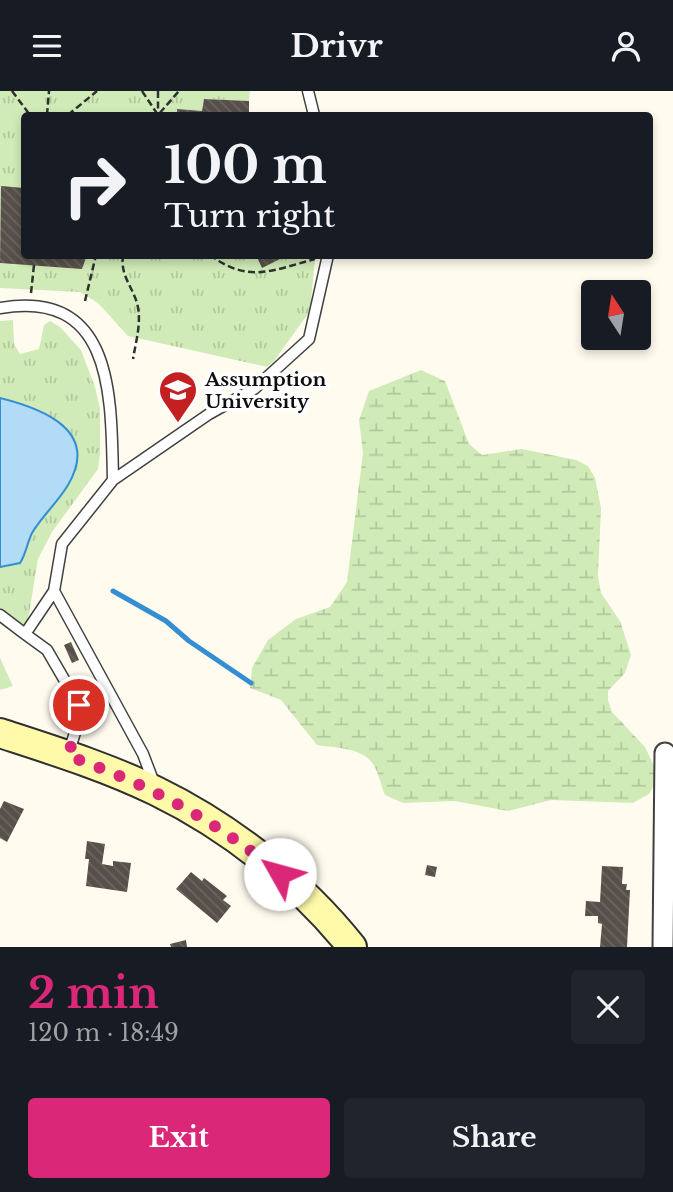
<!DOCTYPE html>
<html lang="en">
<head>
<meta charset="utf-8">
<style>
	body { margin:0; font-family:"Libre Baskerville",serif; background:#20242c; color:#f1f3f6; height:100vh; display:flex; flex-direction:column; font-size:26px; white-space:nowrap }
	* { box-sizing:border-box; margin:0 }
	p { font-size:23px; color:#9ea1a6 }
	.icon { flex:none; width:38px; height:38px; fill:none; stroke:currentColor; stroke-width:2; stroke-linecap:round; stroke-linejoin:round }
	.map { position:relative; height:856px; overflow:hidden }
	.details { display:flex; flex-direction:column; background:#171b24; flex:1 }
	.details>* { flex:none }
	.top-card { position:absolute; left:21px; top:21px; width:632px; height:147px; border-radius:7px; box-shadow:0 4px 10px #0003; background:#171b24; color:#f1f3f6; overflow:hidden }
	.needle { width:46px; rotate:348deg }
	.buttons { position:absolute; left:581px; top:189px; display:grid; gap:14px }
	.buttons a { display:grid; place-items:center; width:70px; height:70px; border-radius:7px; background:#171b24; box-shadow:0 4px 10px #0003; font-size:35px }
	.pin { position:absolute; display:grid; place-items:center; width:60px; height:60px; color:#fff; margin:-30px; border:4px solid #fff; border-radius:50%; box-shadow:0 2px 7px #0007 }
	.me { position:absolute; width:77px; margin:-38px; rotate:308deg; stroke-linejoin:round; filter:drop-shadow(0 0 5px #0008) }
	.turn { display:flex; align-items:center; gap:24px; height:147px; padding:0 28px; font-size:32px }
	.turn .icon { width:91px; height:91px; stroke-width:2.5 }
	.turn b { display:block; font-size:49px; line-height:60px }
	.round { display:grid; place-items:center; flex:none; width:74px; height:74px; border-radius:7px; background:#20242c }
	.summary { display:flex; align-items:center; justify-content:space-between; height:119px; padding:0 28px }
	h1 { font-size:42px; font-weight:800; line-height:52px; color:#db2777 }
	.button { display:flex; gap:14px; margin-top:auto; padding:14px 28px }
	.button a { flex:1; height:80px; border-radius:7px; background:#db2777; color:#fff; font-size:28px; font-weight:800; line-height:80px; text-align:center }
	.button a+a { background:#20242c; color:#f1f3f6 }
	header { display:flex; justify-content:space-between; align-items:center; height:91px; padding:0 28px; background:#171b24; font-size:32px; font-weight:800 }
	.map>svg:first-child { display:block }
	.grass { fill:url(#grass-tufts) }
	.wetland { fill:url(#wetland-marsh) }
	.water { fill:#b2dbf8; stroke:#368ed2; stroke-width:2 }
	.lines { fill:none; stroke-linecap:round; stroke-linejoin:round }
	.stream { stroke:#368ed2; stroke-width:5 }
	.building { fill:url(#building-back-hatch) }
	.lane-casing { stroke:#414141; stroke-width:13 }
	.street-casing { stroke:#414141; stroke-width:23 }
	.secondary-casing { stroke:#303030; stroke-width:32 }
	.path { stroke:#303030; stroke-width:2.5; stroke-dasharray:7 3.5; stroke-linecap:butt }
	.lane { stroke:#fff; stroke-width:10 }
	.street { stroke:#fff; stroke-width:19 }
	.secondary { stroke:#fff9aa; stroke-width:28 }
	.route { stroke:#db2777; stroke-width:12; stroke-dasharray:0 21.6 }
	.labels { text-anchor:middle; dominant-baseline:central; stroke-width:7; stroke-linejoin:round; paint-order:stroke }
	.poi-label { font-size:19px; font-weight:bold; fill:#0e0e0e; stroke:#fff; text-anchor:start }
</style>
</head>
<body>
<header><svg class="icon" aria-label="menu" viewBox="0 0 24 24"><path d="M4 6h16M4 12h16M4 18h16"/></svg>Drivr<svg class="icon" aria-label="person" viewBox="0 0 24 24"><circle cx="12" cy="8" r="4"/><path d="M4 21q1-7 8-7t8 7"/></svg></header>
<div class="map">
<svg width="673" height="856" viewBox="0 0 673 856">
	<defs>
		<pattern id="grass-tufts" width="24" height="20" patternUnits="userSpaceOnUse" patternTransform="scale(1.75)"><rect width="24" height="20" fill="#d0ebb7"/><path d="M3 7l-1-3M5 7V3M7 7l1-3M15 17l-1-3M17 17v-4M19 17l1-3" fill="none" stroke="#b1c89c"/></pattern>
		<pattern id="wetland-marsh" width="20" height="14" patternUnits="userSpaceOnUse" patternTransform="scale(1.75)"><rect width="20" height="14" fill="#d0ebb7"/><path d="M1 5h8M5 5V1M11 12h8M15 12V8" fill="none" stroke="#b1c89c"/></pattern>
		<pattern id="building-back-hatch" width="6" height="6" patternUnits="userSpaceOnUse" patternTransform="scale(1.75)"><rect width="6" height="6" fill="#57504a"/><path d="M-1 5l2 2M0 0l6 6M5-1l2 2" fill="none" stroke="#6a6560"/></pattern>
	</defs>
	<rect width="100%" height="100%" fill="#fffcef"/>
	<path class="grass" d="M 0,0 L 250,0 L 249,10 L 204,8 L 202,20 L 178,18 L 177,24 L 24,24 L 24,164 L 256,164 L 262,176 L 280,168 L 315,168 L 310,220 L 274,270 L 267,276 L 128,245 L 98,212 L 80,201 L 0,197 Z
		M 13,229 L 14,253 L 20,263 L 39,258 L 44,234 L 50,230 L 60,236 L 81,259 L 95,296 L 100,318 L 100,363 L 98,378 L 52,441 L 38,468 L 27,535 L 12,540 L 0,521 L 0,476 L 20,472 L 32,443 L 75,382 L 78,362 L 65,335 L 0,307 L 0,230 Z
		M 0,567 L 13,595 L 0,599 Z"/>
	<path class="wetland" d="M 421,279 L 445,290 L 469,353 L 482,364 L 522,358 L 576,369 L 588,375 L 595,387 L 601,417 L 598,485 L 601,502 L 620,530 L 631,564 L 625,582 L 608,600 L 608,609 L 612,621 L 645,656 L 654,675 L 656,691 L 649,703 L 633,712 L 551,709 L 508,720 L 455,710 L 403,712 L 385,704 C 381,695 379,682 373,673 C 362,656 334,657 317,654 L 281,609 L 250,597 L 252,577 L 268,549 L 296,528 L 330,516 L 347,491 L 363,362 L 359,329 L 369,300 Z"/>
	<path class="water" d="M 0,307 C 44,318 100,340 68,394 C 58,411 42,425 32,442 C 27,452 26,463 20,472 L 0,476 Z"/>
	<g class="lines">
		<path class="stream" d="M 113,500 L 166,530 L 189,550 L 251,592"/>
	</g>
	<path class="building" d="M 204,8 L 249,10 L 249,24 L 177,24 L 177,18 L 202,20 Z
		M 1,95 L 24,97 L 24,164 L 87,164 L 82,178 L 0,172 Z
		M 256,164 L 278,164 L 280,168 L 262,177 Z
		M 71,551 L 79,569 L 72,572 L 64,554 Z
		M 4,710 L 24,718 L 7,751 L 0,747 L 0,718 Z
		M 87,750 L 105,753 L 102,773 L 113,775 L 113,770 L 131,772 L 127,801 L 86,795 L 89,768 L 85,768 Z
		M 427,774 L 437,776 L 435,786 L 425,784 Z
		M 602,775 L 623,776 L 622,793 L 627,793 L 626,799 L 630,799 L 627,856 L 600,856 L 602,833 L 598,832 L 598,825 L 585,825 L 586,810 L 600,811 Z
		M 191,781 L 202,790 L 204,787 L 227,805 L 223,809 L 231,815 L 217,832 L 176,798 Z
		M 186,849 L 187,856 L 171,856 L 170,853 Z"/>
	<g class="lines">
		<defs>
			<path id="lane" d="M 308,0 L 314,24
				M 0,217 C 115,197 111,308 113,389
				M 54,500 L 143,663 L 154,692
				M 0,524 L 25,543 L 54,500 L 62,453 L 113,389 L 209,323 L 254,298 L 309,248 L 328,164
				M 25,543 L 47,559 L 79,614 L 80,625 L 69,661"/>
			<path id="street" d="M 663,856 L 665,662"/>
			<path id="secondary" d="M 0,642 C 52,659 107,676 156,700 C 230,736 301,792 352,856"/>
		</defs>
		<use href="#lane" class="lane-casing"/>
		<use href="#street" class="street-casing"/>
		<use href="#secondary" class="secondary-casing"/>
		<path class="path" d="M 12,0 L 30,24
			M 142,0 L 158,24 L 179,0
			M 158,0 L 158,21
			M 47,24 L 49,0
			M 68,24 L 97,0
			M 123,164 C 120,184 132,195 137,212 C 142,230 136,250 133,268
			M 210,164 C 249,193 273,179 315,168
			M 31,202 L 34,174
			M 85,210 L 96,164"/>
		<use href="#lane" class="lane"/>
		<use href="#street" class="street"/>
		<use href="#secondary" class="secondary"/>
	</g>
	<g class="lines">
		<path class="route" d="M 79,614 L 80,625 L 68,665 C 146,692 217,730 280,783"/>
	</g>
	<defs>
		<symbol id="university-pin" viewBox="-11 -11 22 30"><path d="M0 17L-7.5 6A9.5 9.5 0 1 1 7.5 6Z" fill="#c42022" stroke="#fff"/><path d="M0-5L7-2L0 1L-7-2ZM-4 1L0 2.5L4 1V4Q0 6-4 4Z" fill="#fff"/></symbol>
	</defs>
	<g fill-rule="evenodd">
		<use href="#university-pin" x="156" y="277" width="44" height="60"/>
	</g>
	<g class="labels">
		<g class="poi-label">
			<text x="205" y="288">Assumption<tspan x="205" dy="22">University</tspan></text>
		</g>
	</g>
</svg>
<div class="buttons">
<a><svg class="needle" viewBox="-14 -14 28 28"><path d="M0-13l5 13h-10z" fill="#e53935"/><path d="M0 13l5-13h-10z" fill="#9ea1a6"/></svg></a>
</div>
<div class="pin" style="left:79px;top:614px;background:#d93025"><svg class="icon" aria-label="arrive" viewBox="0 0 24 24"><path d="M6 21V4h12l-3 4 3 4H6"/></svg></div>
<svg class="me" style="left:280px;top:783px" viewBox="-20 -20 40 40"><circle r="19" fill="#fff"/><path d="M0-13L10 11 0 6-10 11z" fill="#db2777"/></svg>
<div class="top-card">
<div class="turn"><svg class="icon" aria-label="right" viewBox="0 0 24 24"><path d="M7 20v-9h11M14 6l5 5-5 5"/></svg><div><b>100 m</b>Turn right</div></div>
</div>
</div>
<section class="details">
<div class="summary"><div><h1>2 min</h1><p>120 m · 18:49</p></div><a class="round"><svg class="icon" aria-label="close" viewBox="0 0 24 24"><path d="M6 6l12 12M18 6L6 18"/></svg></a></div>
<div class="button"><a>Exit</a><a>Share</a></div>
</section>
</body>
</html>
